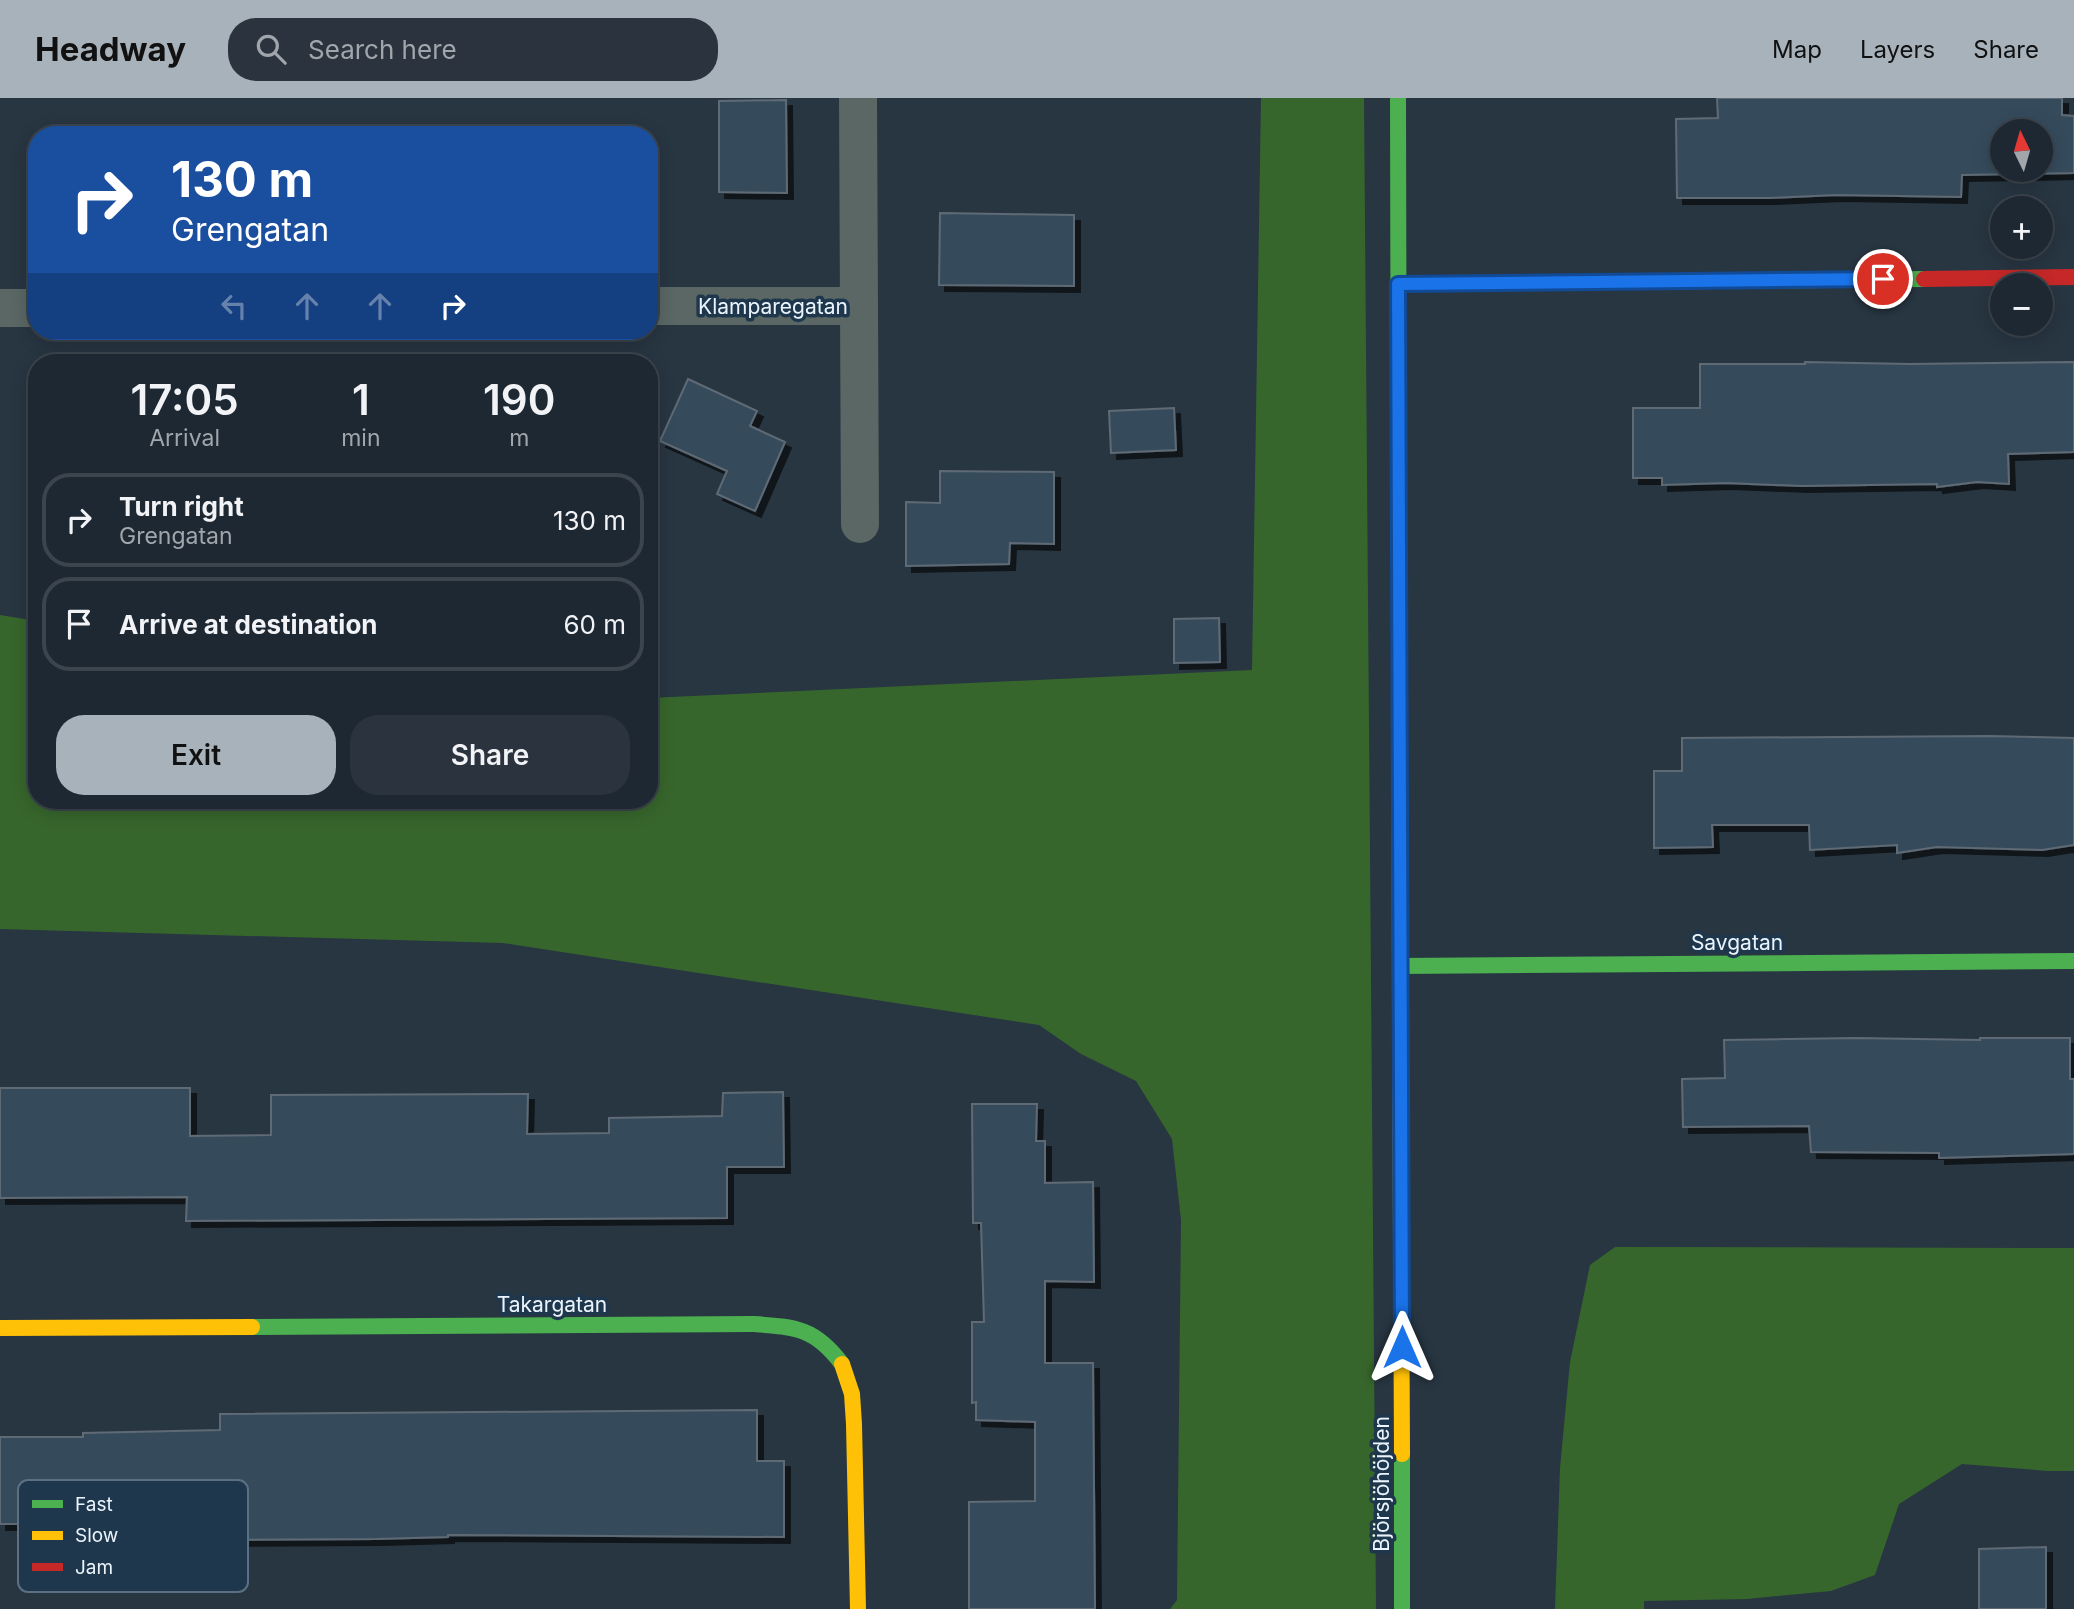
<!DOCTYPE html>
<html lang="en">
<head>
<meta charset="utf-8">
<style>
	body { margin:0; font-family:Inter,sans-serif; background:#2b343e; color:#f1f3f6; height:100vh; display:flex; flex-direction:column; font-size:26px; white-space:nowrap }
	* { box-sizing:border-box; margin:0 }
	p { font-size:23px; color:#a1a6ac }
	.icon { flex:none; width:38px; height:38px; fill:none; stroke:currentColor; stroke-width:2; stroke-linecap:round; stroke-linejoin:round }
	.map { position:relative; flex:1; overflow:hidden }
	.sheet { position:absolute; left:28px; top:256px; width:630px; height:455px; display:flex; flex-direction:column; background:#1e2832; border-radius:28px; box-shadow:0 4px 18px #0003,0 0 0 2px #3c444d }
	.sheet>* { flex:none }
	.banner { position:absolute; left:28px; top:28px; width:630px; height:214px; border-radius:28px; box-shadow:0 4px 18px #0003,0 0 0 2px #3c444d; background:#1a4fa0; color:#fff; overflow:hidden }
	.needle { width:46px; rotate:355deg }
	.buttons { position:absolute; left:1990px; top:21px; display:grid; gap:14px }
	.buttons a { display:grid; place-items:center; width:63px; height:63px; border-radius:50%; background:#1e2832; box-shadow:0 4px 18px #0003,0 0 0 2px #3c444d; font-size:35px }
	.pin { position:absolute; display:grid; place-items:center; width:60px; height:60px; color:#fff; margin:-30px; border:4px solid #fff; border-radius:50%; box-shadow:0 2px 7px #0007 }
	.me { position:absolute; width:77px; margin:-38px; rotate:0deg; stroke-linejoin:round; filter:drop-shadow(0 0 5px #0008) }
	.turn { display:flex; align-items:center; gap:24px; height:147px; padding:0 28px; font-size:32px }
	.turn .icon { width:91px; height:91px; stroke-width:2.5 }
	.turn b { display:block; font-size:49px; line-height:60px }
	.lanes { display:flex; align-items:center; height:66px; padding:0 28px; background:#0003; justify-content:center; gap:35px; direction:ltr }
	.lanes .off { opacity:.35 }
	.eta { display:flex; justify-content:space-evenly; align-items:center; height:119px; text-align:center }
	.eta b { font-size:42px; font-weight:600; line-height:49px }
	.button { display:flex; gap:14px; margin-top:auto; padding:14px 28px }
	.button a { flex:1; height:80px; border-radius:28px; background:#a7b2bb; color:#111; font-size:28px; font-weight:600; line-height:80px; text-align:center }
	.button a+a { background:#2b343e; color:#f1f3f6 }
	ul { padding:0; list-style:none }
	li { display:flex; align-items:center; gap:21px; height:94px; margin:0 14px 10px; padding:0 14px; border:4px solid #3c444d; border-radius:28px }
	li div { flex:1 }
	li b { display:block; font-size:26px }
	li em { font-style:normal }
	header { display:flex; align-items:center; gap:42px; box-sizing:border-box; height:98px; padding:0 35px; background:#a7b2bb; color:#111 }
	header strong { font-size:33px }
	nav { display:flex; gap:38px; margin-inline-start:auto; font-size:24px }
	.search { width:490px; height:63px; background:#2b343e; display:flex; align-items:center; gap:18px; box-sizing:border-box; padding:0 24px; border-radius:28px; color:#a1a6ac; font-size:26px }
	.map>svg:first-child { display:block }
	.forest { fill:#37662c }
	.building { fill:#364b5b; stroke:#5e6a75; stroke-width:2; fill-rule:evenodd; filter:url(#shadow) }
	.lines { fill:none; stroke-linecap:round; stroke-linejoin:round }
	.street { stroke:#5a6764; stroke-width:38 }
	.fast { stroke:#4caf50; stroke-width:16 }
	.slow { stroke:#ffc107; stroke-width:16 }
	.jam { stroke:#c62828; stroke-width:16 }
	.route-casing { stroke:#114b97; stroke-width:18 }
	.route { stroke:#1a73e8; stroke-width:12 }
	.labels { text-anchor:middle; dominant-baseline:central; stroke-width:7; stroke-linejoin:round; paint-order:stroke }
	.street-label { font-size:21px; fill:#ebf4fc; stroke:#1e374c }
	.key { fill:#1e374c; stroke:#5c7081; stroke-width:2 }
	.key-label { font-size:19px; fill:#ebf4fc }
</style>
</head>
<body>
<header>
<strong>Headway</strong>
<div class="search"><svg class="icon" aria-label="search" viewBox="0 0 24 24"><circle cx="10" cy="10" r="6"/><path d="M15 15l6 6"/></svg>Search here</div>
<nav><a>Map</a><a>Layers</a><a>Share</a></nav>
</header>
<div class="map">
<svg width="2074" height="1511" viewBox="0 0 2074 1511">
	<defs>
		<filter id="shadow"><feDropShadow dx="6" dy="6" stdDeviation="0" flood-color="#0009"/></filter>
	</defs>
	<rect width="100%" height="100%" fill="#283642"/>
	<path class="forest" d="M 1261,0 L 1364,0 L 1376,1511 L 1170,1511 L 1177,1502 L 1181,1122 L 1172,1041 L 1136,983 L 1081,956 L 1039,927 L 503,845 L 0,831 L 0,517 L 37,523 L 37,702 L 649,702 L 649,600 L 1252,572 Z
		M 1615,1149 L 2074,1150 L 2074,1373 L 2048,1373 L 1962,1366 L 1899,1406 L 1875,1477 L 1831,1493 L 1747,1501 L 1644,1503 L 1644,1511 L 1555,1511 L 1560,1370 L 1570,1264 L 1590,1167 Z"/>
	<path class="building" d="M 1717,0 L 2062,0 L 2062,17 L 2074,18 L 2074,75 L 1962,77 L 1961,99 L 1836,97 L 1770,100 L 1677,100 L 1676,21 L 1718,20 ZM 2002,33 L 2040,33 L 2040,72 L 2002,72 Z
		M 786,2 L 787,95 L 719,94 L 719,3 Z
		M 940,115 L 1074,117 L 1074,188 L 939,187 Z
		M 1805,264 L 1910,266 L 2074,264 L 2074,354 L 2008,356 L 2009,386 L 1977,384 L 1937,389 L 1937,386 L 1802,388 L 1726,385 L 1662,387 L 1662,380 L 1633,380 L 1633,310 L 1700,310 L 1700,266 L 1805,266 Z
		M 688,281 L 757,313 L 750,328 L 785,344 L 755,413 L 717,396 L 727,373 L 660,343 Z
		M 1174,310 L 1176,352 L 1111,355 L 1109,313 Z
		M 940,373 L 1054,374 L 1054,446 L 1010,445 L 1009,466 L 906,468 L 906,404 L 940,405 Z
		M 1219,520 L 1220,564 L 1174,565 L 1174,521 Z
		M 1989,638 L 2074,640 L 2074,747 L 2042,752 L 1937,749 L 1897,755 L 1897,747 L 1810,752 L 1809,727 L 1712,727 L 1713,749 L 1654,750 L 1654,673 L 1682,673 L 1682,640 Z
		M 1856,940 L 1980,942 L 1980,940 L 2070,940 L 2070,981 L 2074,981 L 2074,1056 L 1939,1060 L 1939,1055 L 1811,1054 L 1809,1028 L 1683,1029 L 1682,981 L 1725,980 L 1724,942 Z
		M 0,990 L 190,990 L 190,1038 L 271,1037 L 271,997 L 528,996 L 527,1036 L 609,1035 L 609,1020 L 722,1018 L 723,995 L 783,994 L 784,1069 L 727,1069 L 727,1120 L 186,1123 L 187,1099 L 0,1100 Z
		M 972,1006 L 1037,1006 L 1036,1043 L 1045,1043 L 1045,1085 L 1093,1084 L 1094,1184 L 1045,1183 L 1045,1265 L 1093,1265 L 1095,1511 L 969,1511 L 969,1404 L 1035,1403 L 1035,1324 L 976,1322 L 976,1304 L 972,1305 L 972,1224 L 984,1224 L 981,1125 L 973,1125 Z
		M 757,1312 L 757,1363 L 784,1363 L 784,1439 L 448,1437 L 448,1439 L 377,1441 L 191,1442 L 191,1461 L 77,1464 L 77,1449 L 37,1449 L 38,1426 L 0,1426 L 0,1339 L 83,1339 L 83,1335 L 220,1332 L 220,1316 Z
		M 2046,1449 L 2046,1511 L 1979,1511 L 1979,1451 Z"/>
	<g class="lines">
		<path class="street" d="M 858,0 L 860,426
			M 649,208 L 858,208
			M 0,210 L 37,210"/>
		<path class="fast" d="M 1398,0 L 1400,921
			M 1398,186 L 1924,181
			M 1400,868 L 2074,863
			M 252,1229 L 753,1226 C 796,1229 815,1230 842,1266
			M 1402,1356 L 1402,1511"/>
		<path class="slow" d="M 1400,921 L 1402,1356
			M 0,1230 L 252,1229
			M 842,1266 L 852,1296 L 854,1326 L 858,1511"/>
		<path class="jam" d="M 1924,181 L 2074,179"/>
	</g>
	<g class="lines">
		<defs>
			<path id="route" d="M 1402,1249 L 1398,186 L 1883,181"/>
		</defs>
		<use href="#route" class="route-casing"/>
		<use href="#route" class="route"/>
	</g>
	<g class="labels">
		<g class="street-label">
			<text x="773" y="208">Klamparegatan</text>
			<text x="1737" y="844">Savgatan</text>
			<text x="552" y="1206">Takargatan</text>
			<text transform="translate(1381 1386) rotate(-90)">Björsjöhöjden</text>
		</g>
	</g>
	<rect x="18" y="1382" width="230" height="112" rx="10" class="key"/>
	<rect x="32" y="1402" width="31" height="8" fill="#4caf50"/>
	<rect x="32" y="1433" width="31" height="9" fill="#ffc107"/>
	<rect x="32" y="1465" width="31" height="8" fill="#c62828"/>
	<g class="key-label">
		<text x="75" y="1413">Fast</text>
		<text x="75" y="1444">Slow</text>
		<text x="75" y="1476">Jam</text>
	</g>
</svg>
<div class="buttons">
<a><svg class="needle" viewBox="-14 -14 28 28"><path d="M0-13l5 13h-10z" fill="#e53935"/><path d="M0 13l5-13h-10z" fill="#a1a6ac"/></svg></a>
<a>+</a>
<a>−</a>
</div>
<div class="pin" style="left:1883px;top:181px;background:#d93025"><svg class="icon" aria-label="arrive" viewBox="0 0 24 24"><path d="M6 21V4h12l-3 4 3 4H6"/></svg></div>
<svg class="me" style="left:1402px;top:1249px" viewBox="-20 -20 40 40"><path d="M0-17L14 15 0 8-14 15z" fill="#1a73e8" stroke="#fff" stroke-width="4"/></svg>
<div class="banner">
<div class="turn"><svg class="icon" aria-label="right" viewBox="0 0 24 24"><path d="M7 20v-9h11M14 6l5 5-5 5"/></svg><div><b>130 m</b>Grengatan</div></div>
<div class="lanes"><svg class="icon off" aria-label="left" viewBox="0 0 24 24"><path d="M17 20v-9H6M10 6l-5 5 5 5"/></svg><svg class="icon off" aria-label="ahead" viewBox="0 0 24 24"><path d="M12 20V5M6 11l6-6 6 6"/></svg><svg class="icon off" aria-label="ahead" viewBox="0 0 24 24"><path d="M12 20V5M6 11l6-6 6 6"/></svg><svg class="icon" aria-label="right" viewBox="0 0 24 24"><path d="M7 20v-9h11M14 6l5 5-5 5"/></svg></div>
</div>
<section class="sheet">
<div class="eta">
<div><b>17:05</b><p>Arrival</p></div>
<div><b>1</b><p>min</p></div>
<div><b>190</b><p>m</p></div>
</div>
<ul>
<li><svg class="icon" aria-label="right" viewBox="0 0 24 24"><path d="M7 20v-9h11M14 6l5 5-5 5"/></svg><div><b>Turn right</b><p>Grengatan</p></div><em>130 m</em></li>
<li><svg class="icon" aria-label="arrive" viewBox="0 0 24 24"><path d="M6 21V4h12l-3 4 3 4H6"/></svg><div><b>Arrive at destination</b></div><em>60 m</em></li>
</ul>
<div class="button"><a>Exit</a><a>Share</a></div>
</section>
</div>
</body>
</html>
